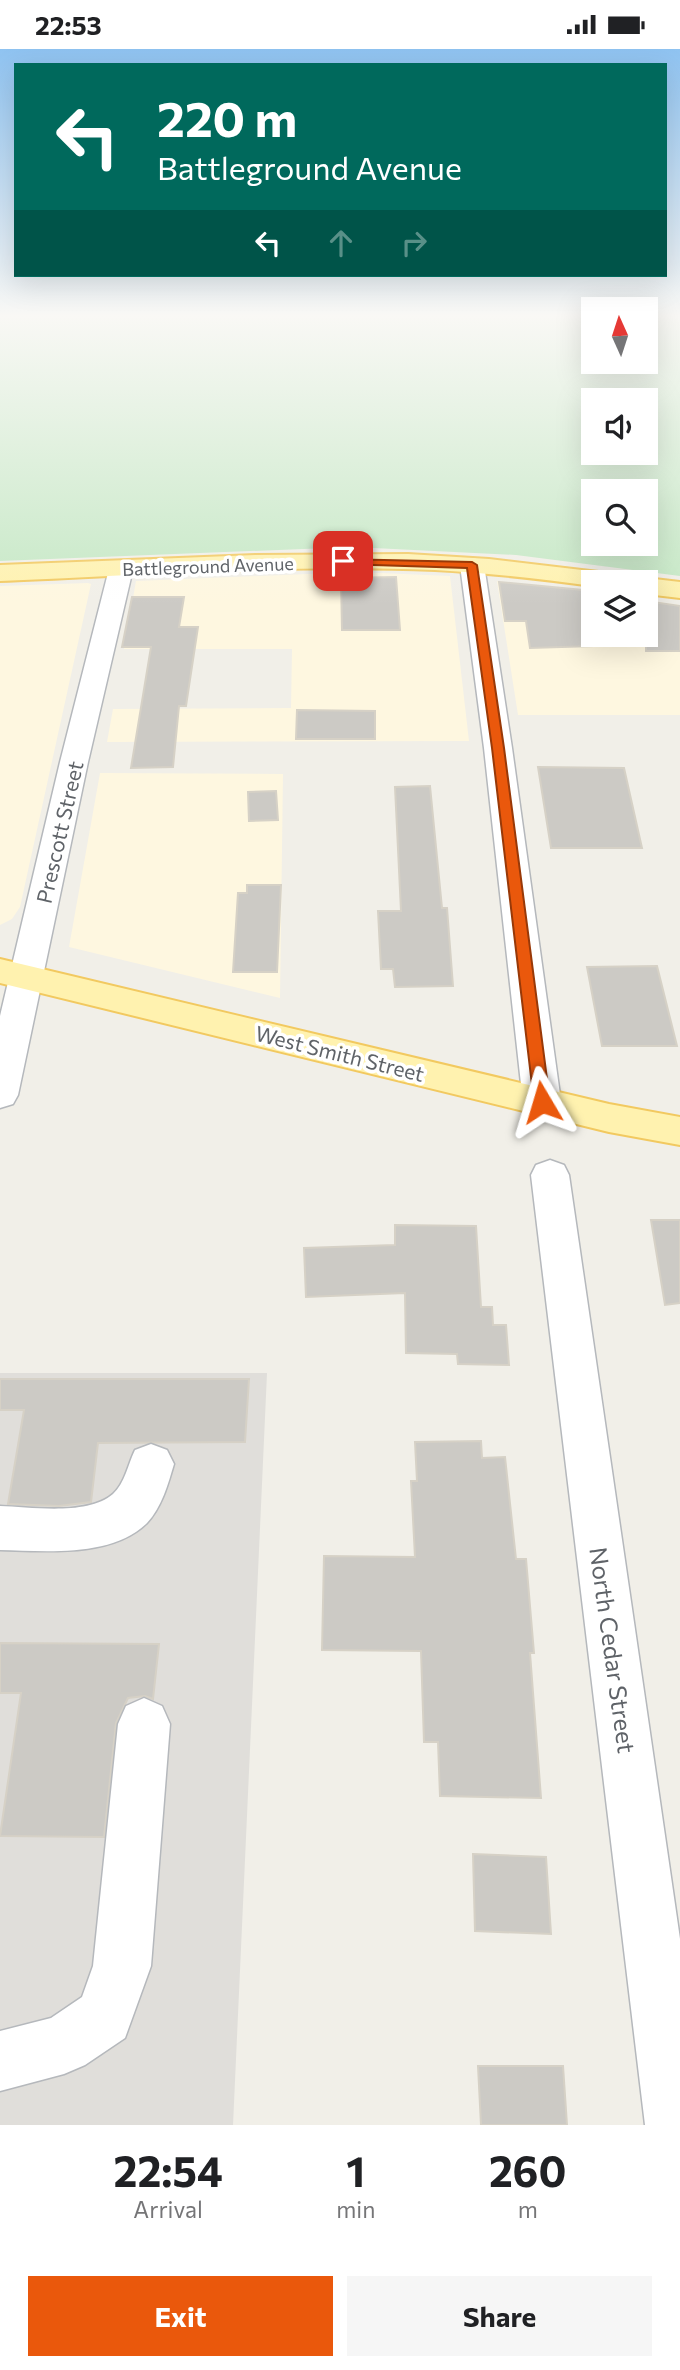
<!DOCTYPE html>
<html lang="en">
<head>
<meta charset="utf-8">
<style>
	body { margin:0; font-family:Commissioner,sans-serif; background:#f6f6f6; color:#202124; height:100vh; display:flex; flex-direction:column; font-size:26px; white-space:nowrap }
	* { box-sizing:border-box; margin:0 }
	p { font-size:23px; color:#757577 }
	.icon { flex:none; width:38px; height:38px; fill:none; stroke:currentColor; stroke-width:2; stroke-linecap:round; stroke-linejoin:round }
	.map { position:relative; height:2076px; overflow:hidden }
	.sheet { display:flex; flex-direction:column; background:#fff; flex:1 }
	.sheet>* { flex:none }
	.hud { position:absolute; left:14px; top:14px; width:653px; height:214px; border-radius:0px; box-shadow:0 7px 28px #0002; background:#00695c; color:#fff; overflow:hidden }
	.needle { width:46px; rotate:357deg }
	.buttons { position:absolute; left:581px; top:248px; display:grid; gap:14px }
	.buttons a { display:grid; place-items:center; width:77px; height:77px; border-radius:0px; background:#fff; box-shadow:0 7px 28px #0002; font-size:35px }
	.pin { position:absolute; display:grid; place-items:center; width:60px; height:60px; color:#fff; margin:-30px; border-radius:14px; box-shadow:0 4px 10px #0006 }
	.me { position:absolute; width:77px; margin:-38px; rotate:353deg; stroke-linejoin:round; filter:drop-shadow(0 0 5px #0008) }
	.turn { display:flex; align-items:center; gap:24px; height:147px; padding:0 28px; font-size:32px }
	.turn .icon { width:91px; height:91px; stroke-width:2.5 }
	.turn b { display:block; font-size:49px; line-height:60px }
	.lanes { display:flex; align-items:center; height:66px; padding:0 28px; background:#0003; justify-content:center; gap:35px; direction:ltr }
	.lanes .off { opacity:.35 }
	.eta { display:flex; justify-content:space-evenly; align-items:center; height:119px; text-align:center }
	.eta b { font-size:42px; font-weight:700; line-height:49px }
	.primary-button { display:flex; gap:14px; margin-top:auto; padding:14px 28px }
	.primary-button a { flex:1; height:80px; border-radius:0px; background:#ea580c; color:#fff; font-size:28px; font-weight:700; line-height:80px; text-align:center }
	.primary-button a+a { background:#f6f6f6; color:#202124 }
	.status { display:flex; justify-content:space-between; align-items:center; height:49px; padding:0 35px; background:#fff; direction:ltr }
	.status svg { height:19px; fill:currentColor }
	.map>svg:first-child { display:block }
	.commercial { fill:#fef7e0 }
	.industrial { fill:#e0deda }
	.green { fill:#c5e8c5; fill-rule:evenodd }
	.building { fill:#cccac5; stroke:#d6d1c6; stroke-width:2 }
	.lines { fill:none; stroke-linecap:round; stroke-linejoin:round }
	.minor-casing { stroke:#b5b8bc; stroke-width:3 }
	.major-casing { stroke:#f2c960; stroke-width:4 }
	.minor { fill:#fff; fill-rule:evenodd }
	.major { fill:#fff2af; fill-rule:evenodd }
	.route { fill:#ea580c; stroke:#983908; stroke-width:2 }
	.labels { text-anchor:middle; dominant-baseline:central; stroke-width:7; stroke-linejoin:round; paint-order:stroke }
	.far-street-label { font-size:18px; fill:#5f6368; stroke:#fff }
	.street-label { font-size:21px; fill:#5f6368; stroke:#fff }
	.near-street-label { font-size:24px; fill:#5f6368; stroke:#fff }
</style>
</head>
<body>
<div class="status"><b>22:53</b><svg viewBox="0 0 49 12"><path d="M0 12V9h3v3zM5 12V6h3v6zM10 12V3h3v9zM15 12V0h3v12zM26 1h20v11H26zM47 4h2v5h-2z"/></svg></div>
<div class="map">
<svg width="680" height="2076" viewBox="0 0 680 2076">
	<rect width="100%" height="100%" fill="#f1efe8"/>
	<path class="commercial" d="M 356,523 L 450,527 L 469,692 L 107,693 L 113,660 L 291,659 L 292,600 L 124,600 L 136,532 Z
		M 497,532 L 593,544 L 593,586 L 646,586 L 646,551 L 680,556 L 680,666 L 518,666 Z
		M 88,534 L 91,535 L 20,858 L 12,870 L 0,876 L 0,537 Z
		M 100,724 L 283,725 L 280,949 L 69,898 Z"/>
	<path class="industrial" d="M 0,1324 L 267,1324 L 233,2076 L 0,2076 Z"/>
	<path class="green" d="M 0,266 L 593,266 L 593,313 L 646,313 L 646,266 L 680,266 L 680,527 L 516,506 L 353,498 L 0,512 ZM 593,352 L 646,352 L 646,404 L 593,404 ZM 593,443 L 646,443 L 646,495 L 593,495 Z"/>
	<path class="building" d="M 396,528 L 400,581 L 342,581 L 341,529 Z
		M 499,533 L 593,542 L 593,597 L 530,599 L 526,572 L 505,572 Z
		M 132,548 L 184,548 L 179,578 L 198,578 L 186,657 L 179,657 L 173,718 L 131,719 L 151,598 L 122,598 Z
		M 646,552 L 680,557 L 680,602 L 646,602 Z
		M 297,661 L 375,662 L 375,690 L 296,690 Z
		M 538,718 L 624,719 L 642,799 L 551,799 Z
		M 430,737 L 442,859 L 447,859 L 453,937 L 395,938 L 393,920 L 381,920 L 378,862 L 401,862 L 395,738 Z
		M 276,742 L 278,771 L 249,772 L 248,743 Z
		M 247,836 L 281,836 L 277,923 L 233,923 L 238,844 L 247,844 Z
		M 657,917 L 677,997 L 602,997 L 587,918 Z
		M 651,1171 L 680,1171 L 680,1254 L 665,1256 Z
		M 395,1176 L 476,1177 L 481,1258 L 492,1258 L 493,1276 L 506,1276 L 509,1316 L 458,1315 L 457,1305 L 406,1304 L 405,1244 L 306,1248 L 304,1199 L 395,1196 Z
		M 0,1330 L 249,1330 L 245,1393 L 98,1394 L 91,1453 L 59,1457 L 8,1455 L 24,1361 L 0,1361 Z
		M 481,1392 L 482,1409 L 505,1408 L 516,1510 L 526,1510 L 534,1604 L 530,1604 L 541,1749 L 440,1747 L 438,1693 L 424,1693 L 421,1602 L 322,1601 L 324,1507 L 415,1508 L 411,1432 L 417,1432 L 415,1393 Z
		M 0,1594 L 159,1595 L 153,1650 L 145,1647 L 128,1649 L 116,1674 L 104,1788 L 0,1787 L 21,1644 L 0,1644 Z
		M 473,1805 L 546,1808 L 551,1885 L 475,1882 Z
		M 478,2017 L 563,2017 L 567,2076 L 481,2076 Z"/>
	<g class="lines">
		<defs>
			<path id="minor" d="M 472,509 L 481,511 L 484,516 L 512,699 L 561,1053 L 555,1062 L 542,1066 L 529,1062 L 523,1053 L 484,699 L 460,516 L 463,511 Z
				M 121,513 L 130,515 L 133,520 L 88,713 L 18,1046 L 13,1055 L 0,1059 L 0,967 L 60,713 L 109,520 L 112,515 Z
				M 550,1111 L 564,1116 L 569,1126 L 680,1890 L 680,2076 L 645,2076 L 531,1126 L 536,1116 Z
				M 151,1395 L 167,1401 L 174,1415 C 168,1435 162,1458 147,1474 C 112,1509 44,1502 0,1501 L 0,1457 C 31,1458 88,1467 113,1445 C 125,1434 128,1415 135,1401 Z
				M 144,1649 L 162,1657 L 170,1675 L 151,1917 L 125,1989 L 85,2016 L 64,2025 L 0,2042 L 0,1982 L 51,1969 L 82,1948 L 93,1917 L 118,1675 L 126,1657 Z"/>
			<path id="major" d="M 408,505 L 489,510 L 624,526 L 633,529 L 636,533 L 646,529 L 680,533 L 680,549 L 646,545 L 646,534 L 593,534 L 593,537 C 541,530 488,524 435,521 C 290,515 145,526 0,532 L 0,516 L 255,506 Z
				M 0,910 L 609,1055 L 680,1068 L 680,1096 L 609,1083 L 0,934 Z"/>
		</defs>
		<use href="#minor" class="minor-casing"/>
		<use href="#major" class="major-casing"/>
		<use href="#minor" class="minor"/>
		<use href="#major" class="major"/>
	</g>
	<linearGradient id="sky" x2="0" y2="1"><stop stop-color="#8fc3f1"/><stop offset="0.48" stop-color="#f9f8f5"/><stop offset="1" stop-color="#f9f8f5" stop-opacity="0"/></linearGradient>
	<rect width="680" height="556" fill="url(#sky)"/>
	<path class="route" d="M 339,510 L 472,513 L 477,516 L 504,699 L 550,1053 L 548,1057 L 536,1057 L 534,1053 L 492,699 L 467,519 L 343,515 L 338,512 Z"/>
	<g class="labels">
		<g class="far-street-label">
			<text transform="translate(208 517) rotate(-2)">Battleground Avenue</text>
		</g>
		<g class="street-label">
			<text transform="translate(59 783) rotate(-77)">Prescott Street</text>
			<text transform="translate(340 1004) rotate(14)">West Smith Street</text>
		</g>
		<g class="near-street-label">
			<text transform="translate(613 1601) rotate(82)">North Cedar Street</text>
		</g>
	</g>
</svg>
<div class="buttons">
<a><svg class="needle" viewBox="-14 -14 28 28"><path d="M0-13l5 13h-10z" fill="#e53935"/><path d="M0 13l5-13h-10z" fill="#757577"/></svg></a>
<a><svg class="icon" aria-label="sound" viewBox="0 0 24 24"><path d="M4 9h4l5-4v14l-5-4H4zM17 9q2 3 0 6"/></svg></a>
<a><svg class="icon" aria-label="search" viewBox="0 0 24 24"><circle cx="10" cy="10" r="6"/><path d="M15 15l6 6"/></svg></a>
<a><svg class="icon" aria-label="layers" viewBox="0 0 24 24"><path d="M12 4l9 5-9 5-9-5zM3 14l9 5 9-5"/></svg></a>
</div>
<div class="pin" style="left:343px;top:512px;background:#d93025"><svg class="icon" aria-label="arrive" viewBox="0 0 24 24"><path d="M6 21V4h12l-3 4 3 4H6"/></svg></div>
<svg class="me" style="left:542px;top:1053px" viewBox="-20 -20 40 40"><path d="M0-17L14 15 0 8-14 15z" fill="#ea580c" stroke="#fff" stroke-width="4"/></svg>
<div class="hud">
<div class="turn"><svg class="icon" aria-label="left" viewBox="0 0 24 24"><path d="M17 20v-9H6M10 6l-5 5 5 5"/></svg><div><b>220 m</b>Battleground Avenue</div></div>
<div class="lanes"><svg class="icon" aria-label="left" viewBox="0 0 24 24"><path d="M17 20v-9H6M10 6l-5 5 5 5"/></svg><svg class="icon off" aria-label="ahead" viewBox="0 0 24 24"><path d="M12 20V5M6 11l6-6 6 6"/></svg><svg class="icon off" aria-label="right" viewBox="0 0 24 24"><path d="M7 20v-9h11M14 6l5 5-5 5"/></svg></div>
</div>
</div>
<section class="sheet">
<div class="eta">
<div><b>22:54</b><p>Arrival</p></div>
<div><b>1</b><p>min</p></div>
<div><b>260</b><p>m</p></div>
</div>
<div class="primary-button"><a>Exit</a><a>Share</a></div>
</section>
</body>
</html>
